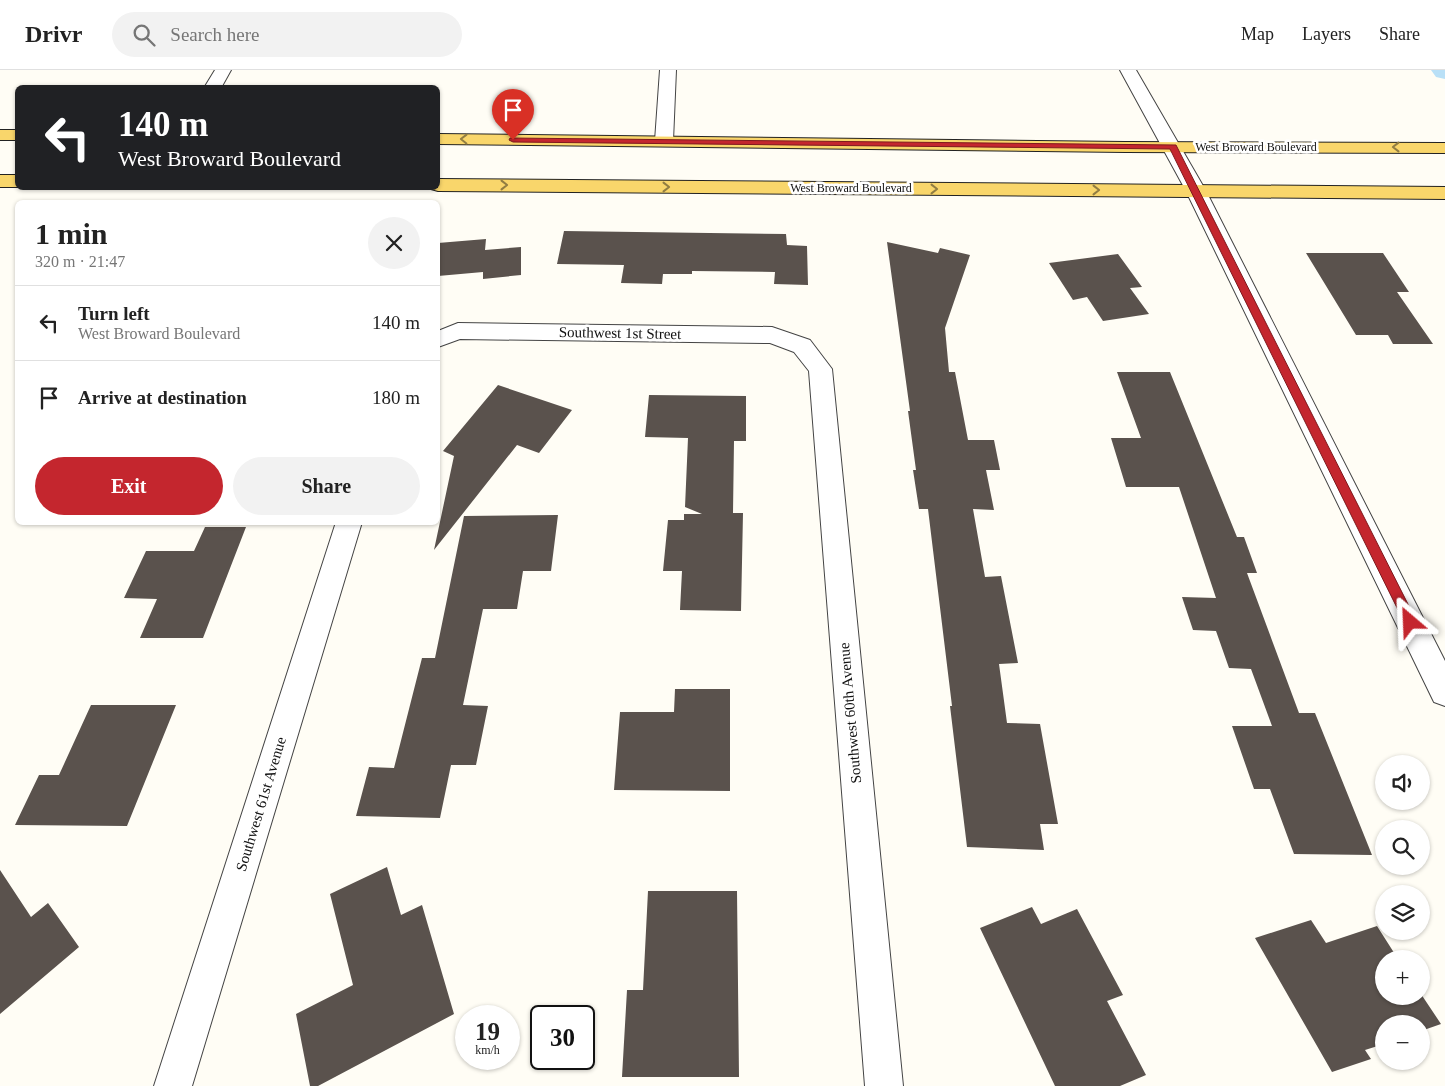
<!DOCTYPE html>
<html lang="en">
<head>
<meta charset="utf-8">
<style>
	body { margin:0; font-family:Georgia,serif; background:#f2f2f2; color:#222; height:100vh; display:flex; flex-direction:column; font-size:19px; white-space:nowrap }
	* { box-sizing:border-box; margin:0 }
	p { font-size:16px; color:#767676 }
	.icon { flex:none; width:28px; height:28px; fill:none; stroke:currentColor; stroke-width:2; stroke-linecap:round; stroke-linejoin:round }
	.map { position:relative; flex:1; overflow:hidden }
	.side { position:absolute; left:15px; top:130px; width:425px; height:325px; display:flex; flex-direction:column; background:#fff; border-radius:8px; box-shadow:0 1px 4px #0004 }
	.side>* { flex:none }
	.banner { position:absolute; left:15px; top:15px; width:425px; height:105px; border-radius:8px; box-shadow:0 1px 4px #0004; background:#202124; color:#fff; overflow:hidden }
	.fabs { position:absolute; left:1375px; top:685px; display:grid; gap:10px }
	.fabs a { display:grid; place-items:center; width:55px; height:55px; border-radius:50%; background:#fff; box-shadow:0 1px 4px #0004; font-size:25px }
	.speed { position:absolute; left:455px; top:935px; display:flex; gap:10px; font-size:25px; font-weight:700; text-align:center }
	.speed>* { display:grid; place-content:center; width:65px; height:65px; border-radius:50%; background:#fff; box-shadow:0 1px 4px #0004; line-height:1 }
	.speed small { font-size:12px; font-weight:400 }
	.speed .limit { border:2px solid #111; border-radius:8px; background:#fff; color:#111 }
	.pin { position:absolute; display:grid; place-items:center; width:42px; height:42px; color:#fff; margin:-51px -21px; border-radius:50% 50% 50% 0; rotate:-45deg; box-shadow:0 0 5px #0007 }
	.pin .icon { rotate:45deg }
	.me { position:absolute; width:55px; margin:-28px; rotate:334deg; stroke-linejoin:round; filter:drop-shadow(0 0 4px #0008) }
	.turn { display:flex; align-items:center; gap:18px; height:105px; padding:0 20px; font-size:22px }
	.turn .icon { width:65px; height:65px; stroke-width:2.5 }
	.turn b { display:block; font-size:35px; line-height:42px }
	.round { display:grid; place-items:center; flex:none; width:52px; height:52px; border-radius:26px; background:#f2f2f2 }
	.head { display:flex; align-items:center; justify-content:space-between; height:85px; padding:0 20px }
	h1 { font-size:30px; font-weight:600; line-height:38px }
	.button { display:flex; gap:10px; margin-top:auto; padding:10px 20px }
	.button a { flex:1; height:58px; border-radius:30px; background:#c4262e; color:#fff; font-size:20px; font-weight:600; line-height:58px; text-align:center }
	.button a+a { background:#f2f2f2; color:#222 }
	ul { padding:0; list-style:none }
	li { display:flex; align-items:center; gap:15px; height:75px; padding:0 20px; border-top:1px solid #e0e0e0 }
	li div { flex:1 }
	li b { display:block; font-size:19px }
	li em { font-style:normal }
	header { display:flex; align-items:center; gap:30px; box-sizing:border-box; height:70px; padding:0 25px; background:#fff; border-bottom:1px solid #e0e0e0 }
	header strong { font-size:24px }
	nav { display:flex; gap:28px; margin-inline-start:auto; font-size:18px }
	.search { width:350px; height:45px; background:#f2f2f2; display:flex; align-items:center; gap:12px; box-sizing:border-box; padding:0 18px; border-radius:28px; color:#767676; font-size:19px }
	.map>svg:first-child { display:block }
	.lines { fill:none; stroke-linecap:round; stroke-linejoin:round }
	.canal { fill:#b9e0f7; fill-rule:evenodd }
	.building { fill:#5a524d }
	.minor-casing { stroke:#444; stroke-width:2 }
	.major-casing { stroke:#222; stroke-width:2 }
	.minor { fill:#fff; fill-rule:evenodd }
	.major { fill:#f9d66b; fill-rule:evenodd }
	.oneway { stroke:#917d42 }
	.route { fill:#c4262e; stroke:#7f191e }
	.labels { text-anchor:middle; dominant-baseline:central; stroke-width:5; stroke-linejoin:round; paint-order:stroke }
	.far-street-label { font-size:12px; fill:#111; stroke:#fff }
	.street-label { font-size:15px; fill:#111; stroke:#fff }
</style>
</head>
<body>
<header>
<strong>Drivr</strong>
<div class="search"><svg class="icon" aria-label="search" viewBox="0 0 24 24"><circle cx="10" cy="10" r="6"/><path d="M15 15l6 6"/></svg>Search here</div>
<nav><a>Map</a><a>Layers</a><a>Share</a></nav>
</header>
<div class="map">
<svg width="1445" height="1016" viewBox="0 0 1445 1016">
	<rect width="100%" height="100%" fill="#fffdf5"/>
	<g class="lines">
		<path class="canal" d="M 1431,0 L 1445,0 L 1445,9 L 1436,7 Z"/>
	</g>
	<path class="building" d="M 564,161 L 786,164 L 787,175 L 807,176 L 808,215 L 774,214 L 775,202 L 692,201 L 692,204 L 663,204 L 662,214 L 621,213 L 624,195 L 557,194 Z
		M 486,169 L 485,180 L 521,177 L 521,205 L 483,209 L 483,202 L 438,206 L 438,173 Z
		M 887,172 L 938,183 L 940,178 L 970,185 L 945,258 L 949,302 L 955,302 L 968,370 L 994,370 L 1000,400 L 986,400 L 994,440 L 973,439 L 985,507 L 1001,506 L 1018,593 L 999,594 L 1007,653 L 1040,654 L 1058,754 L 1040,754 L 1044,780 L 967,777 L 950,636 L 952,636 L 928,439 L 919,439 L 913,400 L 916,400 L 908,341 L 910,341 Z
		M 1306,183 L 1383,183 L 1409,222 L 1397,222 L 1433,274 L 1393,274 L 1388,265 L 1356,265 Z
		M 1118,184 L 1142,217 L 1130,218 L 1149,244 L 1103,251 L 1087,227 L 1073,230 L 1049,193 Z
		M 1117,302 L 1170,302 L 1237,467 L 1244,467 L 1257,503 L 1247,503 L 1299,643 L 1315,643 L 1372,785 L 1294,784 L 1270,719 L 1254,719 L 1232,656 L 1272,656 L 1251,599 L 1229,598 L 1216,561 L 1193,560 L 1182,527 L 1216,528 L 1179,417 L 1126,417 L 1111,368 L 1141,368 Z
		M 498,315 L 572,340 L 539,383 L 517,375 L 434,480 L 454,386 L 443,381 Z
		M 649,325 L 746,326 L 746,371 L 734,371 L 733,443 L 743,443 L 741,541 L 680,540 L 682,501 L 663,501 L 668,450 L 684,450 L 684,444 L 702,444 L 685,437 L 688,368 L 645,367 Z
		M 558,445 L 551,501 L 523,501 L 517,539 L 483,539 L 463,635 L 488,636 L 476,695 L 451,695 L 440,748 L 356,746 L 369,697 L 394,698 L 422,588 L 435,588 L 464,446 Z
		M 205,457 L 246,457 L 203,568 L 140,568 L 157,529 L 124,528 L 146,481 L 194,481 Z
		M 675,619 L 730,619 L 730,721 L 614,720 L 620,642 L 674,642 Z
		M 91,635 L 176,635 L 127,756 L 15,755 L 39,705 L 59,705 Z
		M 387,797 L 401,845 L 422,835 L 454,944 L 318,1016 L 310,1016 L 296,944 L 353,915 L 330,824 Z
		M 0,800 L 31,847 L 48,833 L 79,877 L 0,944 Z
		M 648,821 L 737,821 L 739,1007 L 622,1007 L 627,920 L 643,920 Z
		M 1032,837 L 1041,854 L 1077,839 L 1123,925 L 1107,931 L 1146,1005 L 1120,1016 L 1055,1016 L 980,858 Z
		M 1311,850 L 1326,873 L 1377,856 L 1398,889 L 1384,889 L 1384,926 L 1421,926 L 1421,924 L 1441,954 L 1421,961 L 1421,954 L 1384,954 L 1384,974 L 1365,980 L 1371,989 L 1332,1002 L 1255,868 Z"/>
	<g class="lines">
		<defs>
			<path id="minor" d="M 215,0 L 231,0 L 221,18 L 204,18 Z
				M 660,0 L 676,0 L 673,71 L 670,75 L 664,76 L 658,75 L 655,71 Z
				M 1120,0 L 1136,0 L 1206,121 L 1445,591 L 1445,636 L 1434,632 L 1186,121 Z
				M 458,253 L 772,257 L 810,270 L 832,299 L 903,1016 L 865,1016 L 809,301 L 794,282 L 770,273 L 460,269 L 438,277 L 438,261 Z
				M 336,452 L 362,452 L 192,1016 L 154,1016 Z"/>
			<path id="major" d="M 0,60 L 18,60 L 18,70 L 0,70 Z
				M 438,64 L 1125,72 L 1445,73 L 1445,83 L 1125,82 L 438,74 Z
				M 0,105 L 18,105 L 18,117 L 0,117 Z
				M 438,109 L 1445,117 L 1445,129 L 438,121 L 431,119 L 430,118 L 438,118 Z"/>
		</defs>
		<use href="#minor" class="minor-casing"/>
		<use href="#major" class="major-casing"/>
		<use href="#minor" class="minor"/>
		<use href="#major" class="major"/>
	</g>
	<defs><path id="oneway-chevron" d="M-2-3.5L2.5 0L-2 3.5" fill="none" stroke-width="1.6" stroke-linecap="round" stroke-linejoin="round" transform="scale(1.25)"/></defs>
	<g class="oneway">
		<use href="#oneway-chevron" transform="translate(464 69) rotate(-179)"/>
		<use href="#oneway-chevron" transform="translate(1396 77) rotate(-180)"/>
		<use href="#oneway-chevron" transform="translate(504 115)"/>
		<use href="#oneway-chevron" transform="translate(666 117)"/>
		<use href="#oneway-chevron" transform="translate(934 119)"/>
		<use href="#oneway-chevron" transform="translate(1096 120)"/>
	</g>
	<path class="route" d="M 510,68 L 1176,75 L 1415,548 L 1416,552 L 1415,556 L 1410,557 L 1406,556 L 1170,79 L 513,72 L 509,70 Z"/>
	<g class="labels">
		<g class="far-street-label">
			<text x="1256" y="77">West Broward Boulevard</text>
			<text x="851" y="118">West Broward Boulevard</text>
		</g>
		<g class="street-label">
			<text transform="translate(620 263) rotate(1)">Southwest 1st Street</text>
			<text transform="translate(850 643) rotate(-95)">Southwest 60th Avenue</text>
			<text transform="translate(261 734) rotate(-73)">Southwest 61st Avenue</text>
		</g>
	</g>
</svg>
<div class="fabs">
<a><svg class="icon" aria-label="sound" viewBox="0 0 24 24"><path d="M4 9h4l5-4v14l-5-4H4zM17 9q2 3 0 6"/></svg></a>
<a><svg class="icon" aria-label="search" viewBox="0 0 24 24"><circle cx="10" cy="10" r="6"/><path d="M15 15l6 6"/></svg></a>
<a><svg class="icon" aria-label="layers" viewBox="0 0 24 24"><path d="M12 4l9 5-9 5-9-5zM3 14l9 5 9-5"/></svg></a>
<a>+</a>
<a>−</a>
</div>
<div class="speed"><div>19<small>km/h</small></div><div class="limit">30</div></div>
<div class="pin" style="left:513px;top:70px;background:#d93025"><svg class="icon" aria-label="arrive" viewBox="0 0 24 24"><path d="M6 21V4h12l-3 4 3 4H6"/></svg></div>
<svg class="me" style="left:1410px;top:552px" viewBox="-20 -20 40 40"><path d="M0-17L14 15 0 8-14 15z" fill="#c4262e" stroke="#fff" stroke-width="4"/></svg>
<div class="banner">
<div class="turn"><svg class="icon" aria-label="left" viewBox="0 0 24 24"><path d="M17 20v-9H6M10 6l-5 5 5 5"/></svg><div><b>140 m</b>West Broward Boulevard</div></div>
</div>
<section class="side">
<div class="head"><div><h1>1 min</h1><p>320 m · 21:47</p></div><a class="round"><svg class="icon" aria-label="close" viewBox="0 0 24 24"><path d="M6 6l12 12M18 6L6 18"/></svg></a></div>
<ul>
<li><svg class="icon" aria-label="left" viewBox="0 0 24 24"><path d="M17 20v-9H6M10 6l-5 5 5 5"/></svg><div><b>Turn left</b><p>West Broward Boulevard</p></div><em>140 m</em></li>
<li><svg class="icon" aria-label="arrive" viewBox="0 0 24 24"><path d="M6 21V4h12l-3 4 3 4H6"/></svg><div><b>Arrive at destination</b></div><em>180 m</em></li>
</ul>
<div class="button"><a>Exit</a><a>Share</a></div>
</section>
</div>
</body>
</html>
